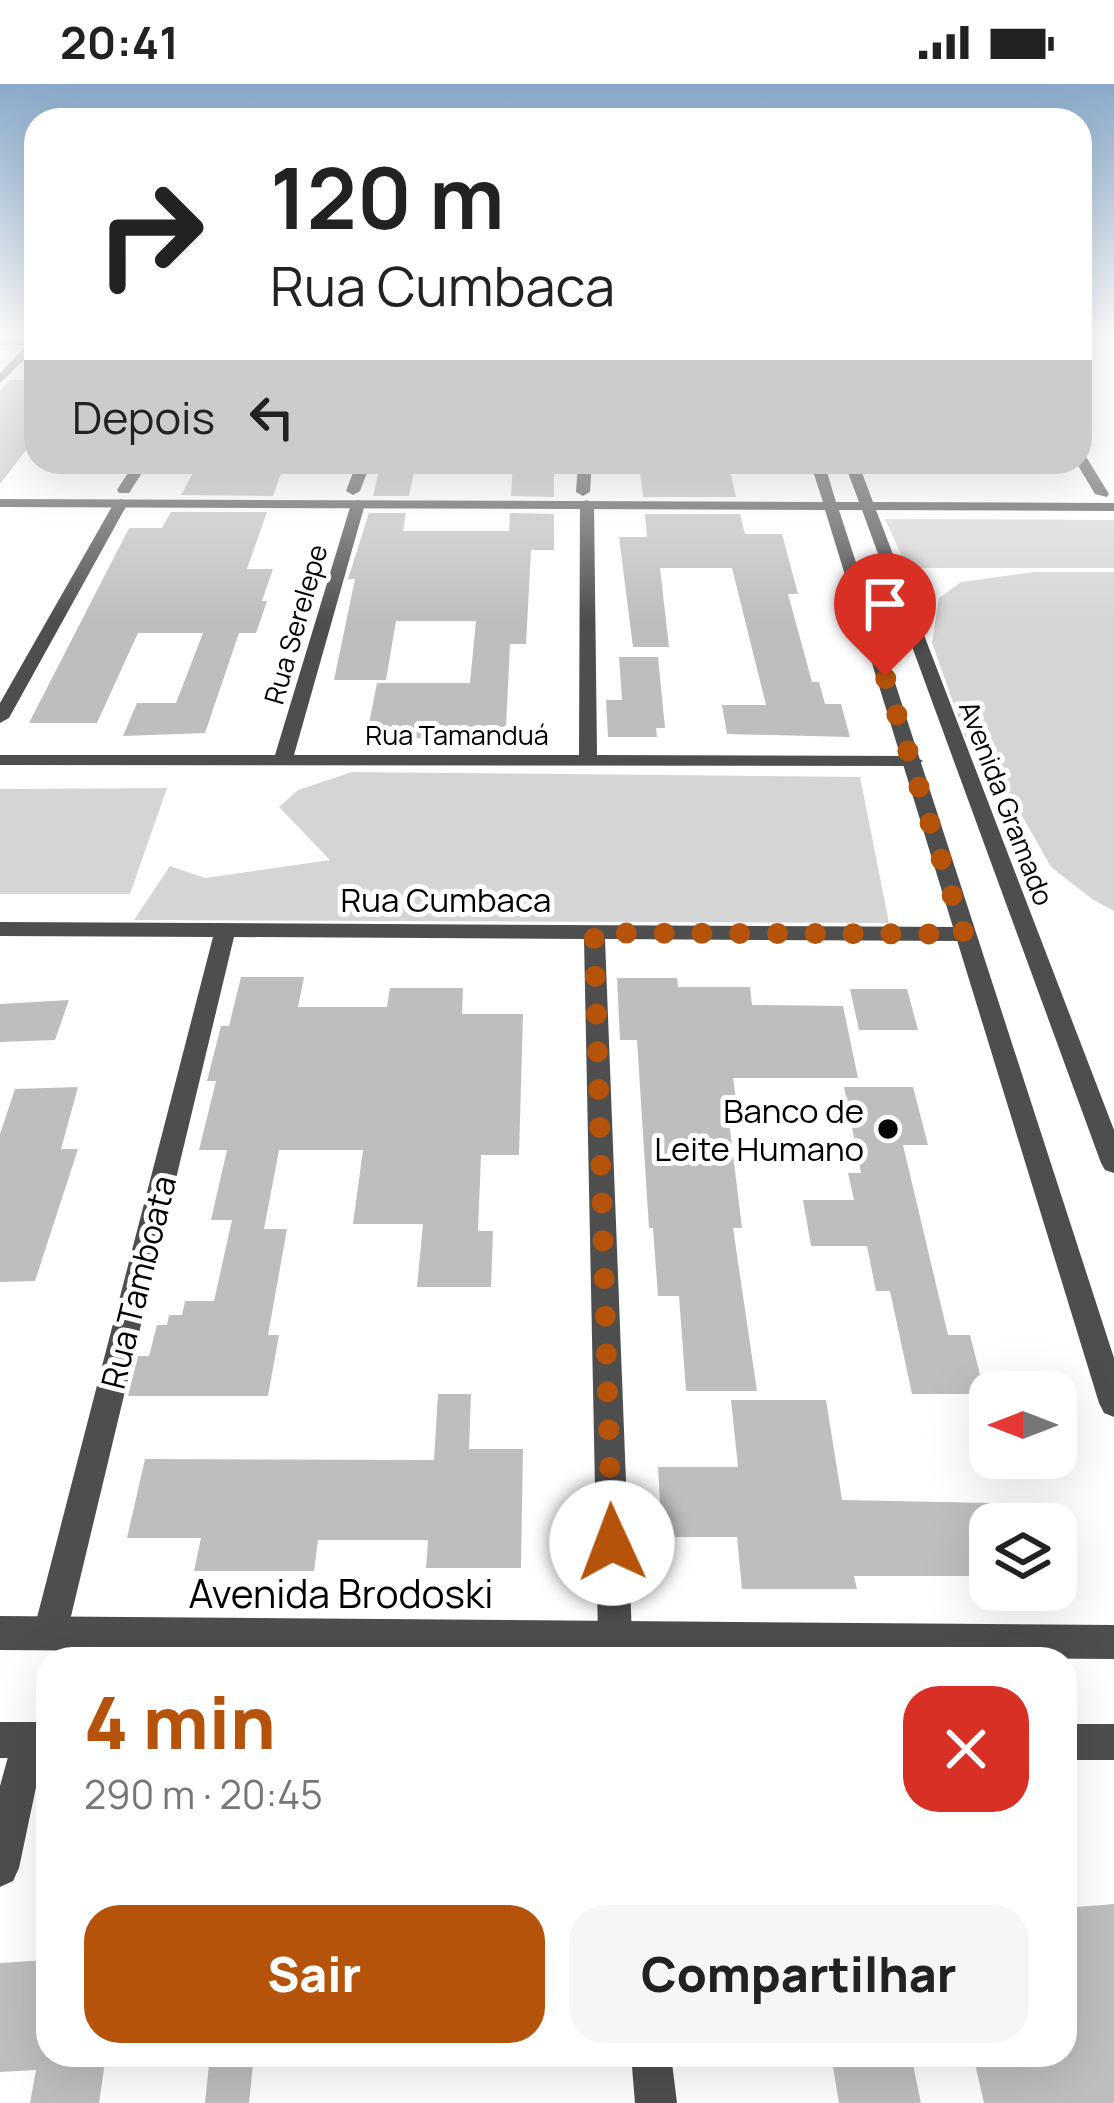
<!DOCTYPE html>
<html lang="pt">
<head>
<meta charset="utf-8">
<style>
	body { margin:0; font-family:Manrope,sans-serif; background:#f6f6f6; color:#222; height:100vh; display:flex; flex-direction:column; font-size:45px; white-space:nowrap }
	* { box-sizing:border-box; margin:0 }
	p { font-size:39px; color:#767676 }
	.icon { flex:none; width:66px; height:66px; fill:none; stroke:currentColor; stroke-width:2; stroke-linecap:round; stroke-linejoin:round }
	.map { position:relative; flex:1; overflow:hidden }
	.side { position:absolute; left:36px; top:1563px; width:1041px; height:420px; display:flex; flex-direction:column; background:#fff; border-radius:36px; box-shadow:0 12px 48px #0002 }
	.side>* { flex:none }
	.hud { position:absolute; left:24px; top:24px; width:1068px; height:366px; border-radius:36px; box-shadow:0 12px 48px #0002; background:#fff; color:#222; overflow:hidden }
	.needle { width:78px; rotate:270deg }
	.fabs { position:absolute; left:969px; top:1287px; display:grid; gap:24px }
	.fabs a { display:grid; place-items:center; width:108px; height:108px; border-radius:24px; background:#fff; box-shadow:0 12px 48px #0002; font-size:60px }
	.pin { position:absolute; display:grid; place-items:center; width:102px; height:102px; color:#fff; margin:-123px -51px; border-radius:50% 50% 50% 0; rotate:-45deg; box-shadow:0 0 12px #0007 }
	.pin .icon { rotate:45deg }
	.me { position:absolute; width:132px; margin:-66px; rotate:358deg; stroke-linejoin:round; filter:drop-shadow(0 0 9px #0008) }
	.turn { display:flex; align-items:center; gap:42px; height:252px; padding:0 48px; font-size:54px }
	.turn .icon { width:156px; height:156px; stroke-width:2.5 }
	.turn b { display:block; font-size:84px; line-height:102px }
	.then { display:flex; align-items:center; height:114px; padding:0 48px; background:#0003; gap:24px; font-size:45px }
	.round { display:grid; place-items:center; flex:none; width:126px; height:126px; border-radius:36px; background:#f6f6f6 }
	.summary { display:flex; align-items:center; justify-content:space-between; height:204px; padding:0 48px }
	h1 { font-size:72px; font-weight:800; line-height:90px; color:#b45309 }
	.action { display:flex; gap:24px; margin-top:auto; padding:24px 48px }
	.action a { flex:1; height:138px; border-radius:36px; background:#b45309; color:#fff; font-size:48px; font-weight:800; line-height:138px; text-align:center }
	.action a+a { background:#f6f6f6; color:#222 }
	.status { display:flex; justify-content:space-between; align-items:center; height:84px; padding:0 60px; background:#fff; direction:ltr }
	.status svg { height:33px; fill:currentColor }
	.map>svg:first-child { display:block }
	.green { fill:#d5d5d5 }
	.building { fill:#bebebe }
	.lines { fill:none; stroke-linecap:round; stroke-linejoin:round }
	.minor { fill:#4e4e4e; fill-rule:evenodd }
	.tertiary { fill:#4e4e4e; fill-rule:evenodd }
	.route { stroke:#b45309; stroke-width:21; stroke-dasharray:0 37.8 }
	.poi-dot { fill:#000; stroke:#fff; stroke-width:4.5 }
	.labels { text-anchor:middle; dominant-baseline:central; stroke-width:10; stroke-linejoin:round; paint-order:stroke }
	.far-street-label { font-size:27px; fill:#000; stroke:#fff }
	.street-label { font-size:33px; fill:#000; stroke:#fff }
	.poi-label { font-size:33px; fill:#000; stroke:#fff; text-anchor:end }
	.near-street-label { font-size:39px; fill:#000; stroke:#fff }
</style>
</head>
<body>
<div class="status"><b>20:41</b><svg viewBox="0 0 49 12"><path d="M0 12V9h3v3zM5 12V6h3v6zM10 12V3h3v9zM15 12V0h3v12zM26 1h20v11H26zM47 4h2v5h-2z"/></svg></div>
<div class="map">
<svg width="1114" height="2019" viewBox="0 0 1114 2019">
	<rect width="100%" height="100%" fill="#fff"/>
	<path class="green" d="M 885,435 L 1114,436 L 1114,484 L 907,484 Z
		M 1035,488 L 1114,488 L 1114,827 L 1092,815 L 1051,783 L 1017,723 L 970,666 L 932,559 L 939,514 L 961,498 Z
		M 352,688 L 860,693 L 889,839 L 134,836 L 170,782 L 205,794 L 330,776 L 279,723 L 298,706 Z
		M 167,704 L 130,810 L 0,810 L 0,705 Z"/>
	<path class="building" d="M 10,296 L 36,296 L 36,353 L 0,400 L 0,306 Z
		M 199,378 L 285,378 L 273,412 L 181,411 Z
		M 381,378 L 416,378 L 409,412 L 373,412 Z
		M 513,378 L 554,378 L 554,413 L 511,412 Z
		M 639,378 L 728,378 L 736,413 L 643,413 Z
		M 171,428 L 267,428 L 247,485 L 273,485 L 262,517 L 267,517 L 256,549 L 239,549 L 205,649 L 123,652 L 137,619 L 176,619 L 203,549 L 138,549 L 97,639 L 29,639 L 129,444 L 162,444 Z
		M 369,429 L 406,429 L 403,447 L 509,447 L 510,429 L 554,430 L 554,466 L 531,466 L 526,560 L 510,560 L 506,643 L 478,643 L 477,652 L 391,655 L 391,650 L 367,650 L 377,599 L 470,599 L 476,537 L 396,537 L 386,596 L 334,596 L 355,495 L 348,495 Z
		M 645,430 L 740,430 L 745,450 L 782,450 L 798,510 L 788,510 L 812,598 L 819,598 L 825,620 L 841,620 L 850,653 L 727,650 L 722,621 L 766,621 L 732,484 L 660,484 L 669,563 L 633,563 L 619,453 L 647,453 Z
		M 619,573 L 658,573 L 665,644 L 656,644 L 657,653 L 608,653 L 606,616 L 622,616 Z
		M 241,893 L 304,893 L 298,923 L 387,923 L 390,904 L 463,904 L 462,930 L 523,930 L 519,1071 L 481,1071 L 478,1147 L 493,1147 L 491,1203 L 417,1203 L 423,1140 L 353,1140 L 363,1066 L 279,1066 L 264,1145 L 287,1145 L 268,1251 L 279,1251 L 268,1312 L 128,1312 L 138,1272 L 149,1272 L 157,1241 L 167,1241 L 169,1231 L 182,1231 L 185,1217 L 214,1217 L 232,1136 L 211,1136 L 227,1066 L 199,1066 L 216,997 L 207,997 L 221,942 L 229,942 Z
		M 617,894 L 677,894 L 678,903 L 750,903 L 752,921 L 843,922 L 858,994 L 733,994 L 738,1029 L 728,1029 L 742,1144 L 733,1144 L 757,1307 L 686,1307 L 679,1212 L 658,1212 L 653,1144 L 649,1144 L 637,956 L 620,956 Z
		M 850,905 L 907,905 L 918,946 L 859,946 Z
		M 69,916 L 55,956 L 0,958 L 0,920 Z
		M 78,1003 L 61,1065 L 78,1065 L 35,1197 L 0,1198 L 0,1050 L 15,1005 Z
		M 844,1003 L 913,1003 L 928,1061 L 903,1061 L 948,1251 L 970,1251 L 985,1310 L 912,1310 L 890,1207 L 876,1207 L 867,1162 L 811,1162 L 803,1116 L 854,1116 L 848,1089 L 861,1089 Z
		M 438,1310 L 471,1310 L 469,1365 L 523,1365 L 521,1484 L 426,1484 L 428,1456 L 318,1456 L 314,1487 L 194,1487 L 201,1454 L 127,1454 L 145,1375 L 434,1376 Z
		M 731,1316 L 826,1316 L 842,1416 L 990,1419 L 990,1492 L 854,1492 L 857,1505 L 742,1505 L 737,1453 L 662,1453 L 658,1383 L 738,1383 Z
		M 1114,1820 L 1114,2019 L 984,2019 L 973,1971 L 1065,1971 L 1065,1824 Z
		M 48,1876 L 48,1971 L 106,1971 L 99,2019 L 30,2019 L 36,1986 L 0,1988 L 0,1879 Z
		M 210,1971 L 254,1971 L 249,2019 L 205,2019 Z
		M 831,1971 L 911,1971 L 921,2019 L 839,2019 Z"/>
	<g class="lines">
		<path class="minor" d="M 0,255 L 36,255 L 36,264 L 0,299 L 0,289 L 27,261 L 0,261 Z
			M 1080,370 L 1085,371 L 1109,410 L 1107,413 L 1095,410 L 1076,378 L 1080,378 Z
			M 135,378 L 149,378 L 129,409 L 119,409 L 117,406 Z
			M 357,378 L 371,378 L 360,407 L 353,411 L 346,407 Z
			M 578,378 L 592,378 L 590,408 L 583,412 L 576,408 Z
			M 121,415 L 128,419 L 9,634 L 0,639 L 0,619 L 114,419 Z
			M 358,416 L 365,420 L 294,671 L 579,671 L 580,420 L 587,416 L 594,420 L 597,671 L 914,672 L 923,677 L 914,682 L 0,681 L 0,671 L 275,671 L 351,420 Z
			M 0,838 L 963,843 L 974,850 L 963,857 L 605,855 L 632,1553 L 627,1565 L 615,1570 L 603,1565 L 598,1553 L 584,855 L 234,853 L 67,1549 L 62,1561 L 50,1566 L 38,1561 L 33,1549 L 213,853 L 0,852 Z
			M 28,1638 L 40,1644 L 46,1656 L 19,1784 L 13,1797 L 0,1803 L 0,1702 L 16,1644 Z
			M 631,1971 L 671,1971 L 677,2019 L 635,2019 Z"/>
		<path class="tertiary" d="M 810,378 L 824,378 L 836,418 L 859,418 L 844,378 L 858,378 L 873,418 L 1114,419 L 1114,427 L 876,426 L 1114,1046 L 1114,1089 L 1105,1086 L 1101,1079 L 862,426 L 839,426 L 1114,1274 L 1114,1333 L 1104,1329 L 1099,1319 L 825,426 L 0,423 L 0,415 L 823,418 Z
			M 0,1532 L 1114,1541 L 1114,1575 L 0,1566 Z
			M 0,1638 L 48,1638 L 48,1674 L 0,1674 Z
			M 1065,1640 L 1114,1640 L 1114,1676 L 1065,1676 Z"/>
	</g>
	<linearGradient id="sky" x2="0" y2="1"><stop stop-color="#89aaca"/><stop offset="0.47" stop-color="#fff"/><stop offset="1" stop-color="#fff" stop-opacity="0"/></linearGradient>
	<rect width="1114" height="537" fill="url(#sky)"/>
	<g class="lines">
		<path class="route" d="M 612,1459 L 594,849 L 964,850 L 885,592"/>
	</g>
	<circle class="poi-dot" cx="888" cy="1045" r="12"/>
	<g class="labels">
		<g class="far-street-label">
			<text transform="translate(295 540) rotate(-74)">Rua Serelepe</text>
			<text x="457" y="650">Rua Tamanduá</text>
			<text transform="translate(1007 719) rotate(69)">Avenida Gramado</text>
		</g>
		<g class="street-label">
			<text x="446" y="815">Rua Cumbaca</text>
			<text transform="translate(138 1198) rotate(-76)">Rua Tamboata</text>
		</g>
		<g class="poi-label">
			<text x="864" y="1026">Banco de<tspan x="864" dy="38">Leite Humano</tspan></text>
		</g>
		<g class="near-street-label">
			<text x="341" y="1509">Avenida Brodoski</text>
		</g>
	</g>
</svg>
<div class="fabs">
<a><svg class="needle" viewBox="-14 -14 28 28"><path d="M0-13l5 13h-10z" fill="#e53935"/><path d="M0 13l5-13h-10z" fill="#767676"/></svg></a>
<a><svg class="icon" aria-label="layers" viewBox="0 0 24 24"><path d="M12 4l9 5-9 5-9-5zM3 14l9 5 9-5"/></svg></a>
</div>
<div class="pin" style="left:885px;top:592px;background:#d93025"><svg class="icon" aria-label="arrive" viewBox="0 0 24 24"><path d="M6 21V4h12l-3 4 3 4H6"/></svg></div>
<svg class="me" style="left:612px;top:1459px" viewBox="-20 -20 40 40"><circle r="19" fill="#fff"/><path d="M0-13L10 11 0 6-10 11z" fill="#b45309"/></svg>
<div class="hud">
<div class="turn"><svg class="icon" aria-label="right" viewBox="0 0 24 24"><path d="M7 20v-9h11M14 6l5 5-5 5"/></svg><div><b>120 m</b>Rua Cumbaca</div></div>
<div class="then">Depois<svg class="icon" aria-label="left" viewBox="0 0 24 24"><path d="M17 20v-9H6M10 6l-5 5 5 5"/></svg></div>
</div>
<section class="side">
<div class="summary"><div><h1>4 min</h1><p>290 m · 20:45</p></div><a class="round" style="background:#d93025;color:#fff"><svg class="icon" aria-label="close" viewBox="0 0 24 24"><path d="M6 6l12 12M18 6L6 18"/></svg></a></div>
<div class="action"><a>Sair</a><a>Compartilhar</a></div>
</section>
</div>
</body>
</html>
